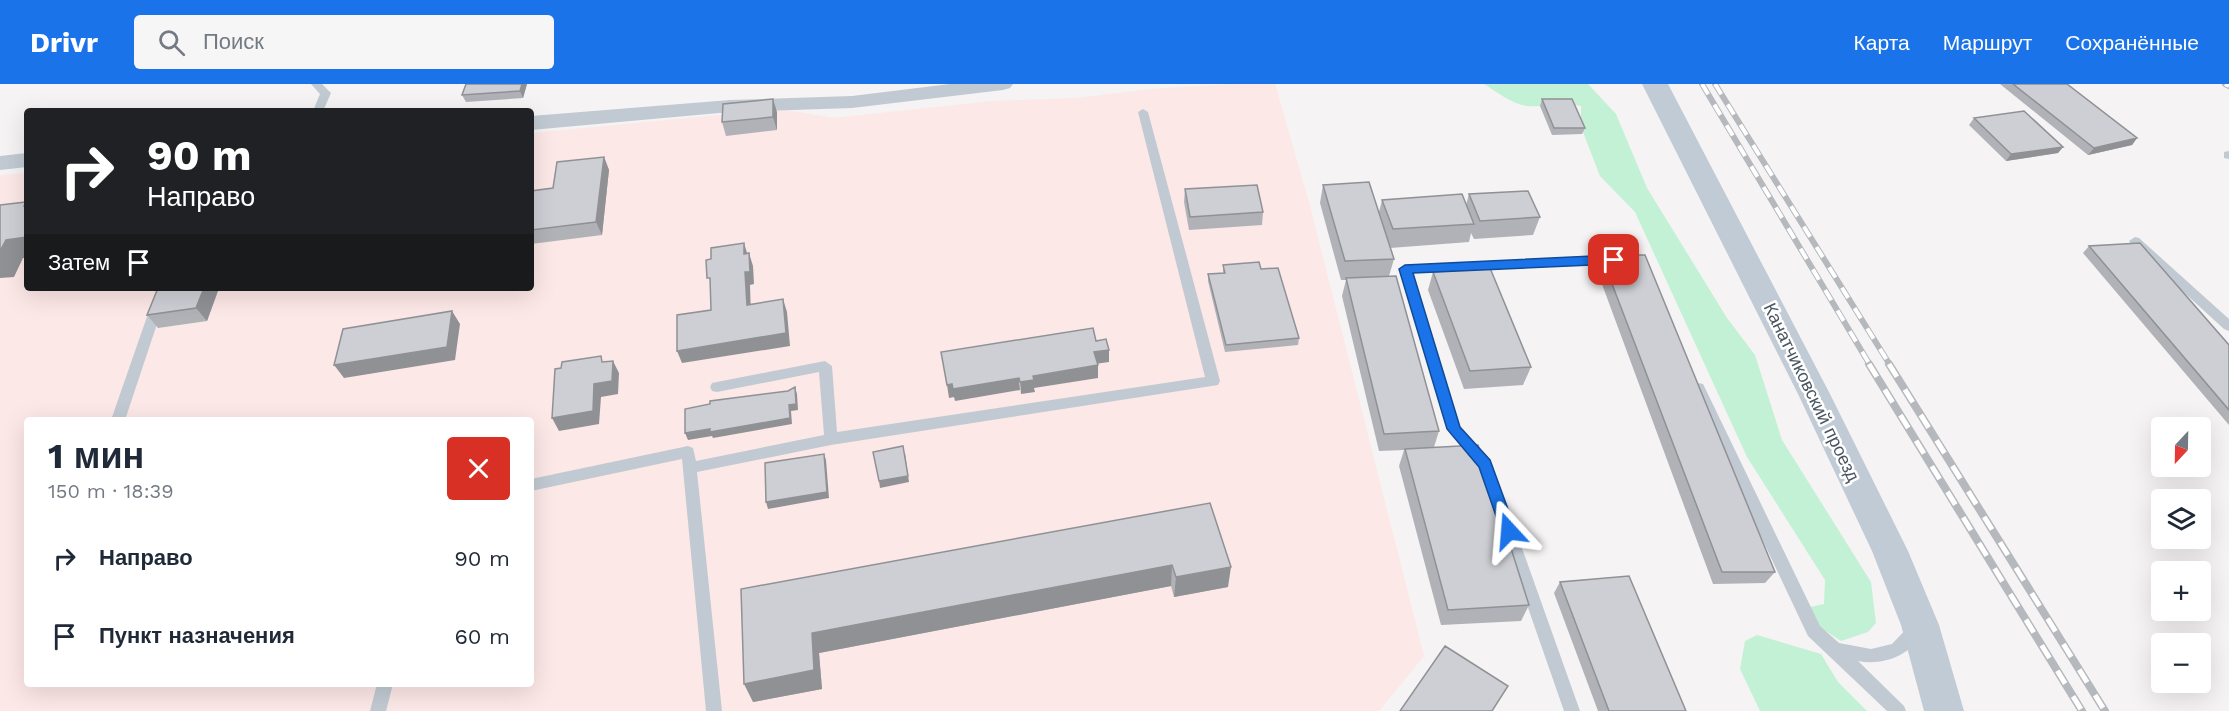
<!DOCTYPE html>
<html lang="ru">
<head>
<meta charset="utf-8">
<style>
	body { margin:0; font-family:"Work Sans",sans-serif; background:#f6f6f7; color:#1f2937; height:100vh; display:flex; flex-direction:column; font-size:22px; white-space:nowrap }
	* { box-sizing:border-box; margin:0 }
	p { font-size:20px; color:#747a83 }
	.icon { flex:none; width:33px; height:33px; fill:none; stroke:currentColor; stroke-width:2; stroke-linecap:round; stroke-linejoin:round }
	.map { position:relative; flex:1; overflow:hidden }
	.side { position:absolute; left:24px; top:333px; width:510px; height:270px; display:flex; flex-direction:column; background:#fff; border-radius:6px; box-shadow:0 6px 24px #0002 }
	.side>* { flex:none }
	.banner { position:absolute; left:24px; top:24px; width:510px; height:183px; border-radius:6px; box-shadow:0 6px 24px #0002; background:#202124; color:#fff; overflow:hidden }
	.needle { width:39px; rotate:202deg }
	.tools { position:absolute; left:2151px; top:333px; display:grid; gap:12px }
	.tools a { display:grid; place-items:center; width:60px; height:60px; border-radius:6px; background:#fff; box-shadow:0 6px 24px #0002; font-size:30px }
	.pin { position:absolute; display:grid; place-items:center; width:51px; height:51px; color:#fff; margin:-26px; border-radius:12px; box-shadow:0 3px 9px #0006 }
	.me { position:absolute; width:66px; margin:-33px; rotate:341deg; stroke-linejoin:round; filter:drop-shadow(0 0 4px #0008) }
	.turn { display:flex; align-items:center; gap:21px; height:126px; padding:0 24px; font-size:27px }
	.turn .icon { width:78px; height:78px; stroke-width:2.5 }
	.turn b { display:block; font-size:42px; line-height:51px }
	.then { display:flex; align-items:center; height:57px; padding:0 24px; background:#0003; gap:12px; font-size:22px }
	.round { display:grid; place-items:center; flex:none; width:63px; height:63px; border-radius:6px; background:#f6f6f7 }
	.overview { display:flex; align-items:center; justify-content:space-between; height:102px; padding:0 24px }
	h1 { font-size:36px; font-weight:700; line-height:45px }
	ul { padding:0; list-style:none }
	li { display:flex; align-items:center; gap:18px; height:78px; padding:0 24px }
	li div { flex:1 }
	li b { display:block; font-size:22px }
	li em { font-style:normal }
	header { display:flex; align-items:center; gap:36px; box-sizing:border-box; height:84px; padding:0 30px; background:#1a73e8; color:#fff }
	header strong { font-size:28px }
	nav { display:flex; gap:33px; margin-inline-start:auto; font-size:21px }
	.search { width:420px; height:54px; background:#f6f6f7; display:flex; align-items:center; gap:15px; box-sizing:border-box; padding:0 21px; border-radius:6px; color:#747a83; font-size:22px }
	.map>svg:first-child { display:block }
	.medical { fill:#fce8e6; fill-rule:evenodd }
	.green { fill:#c3f1d5 }
	.lines { fill:none; stroke-linecap:round; stroke-linejoin:round }
	.lane { fill:#c1cad2; fill-rule:evenodd }
	.street { fill:#c1cad2; fill-rule:evenodd }
	.secondary { fill:#c1cbd6; fill-rule:evenodd }
	.rail-far1-casing { stroke:#b5b8bd; stroke-width:6 }
	.rail-casing { stroke:#b5b8bd; stroke-width:8 }
	.rail-far1 { stroke:#fff; stroke-width:4; stroke-dasharray:12; stroke-linecap:butt }
	.rail { stroke:#fff; stroke-width:5; stroke-dasharray:15; stroke-linecap:butt }
	.wall { fill:#b0b2b7 }
	.shaded-wall { fill:#909195 }
	.building { fill:#cdcfd5; stroke:#909195; stroke-width:1.5 }
	.route { fill:#1a73e8; stroke:#114b97; stroke-width:1.5 }
	.labels { text-anchor:middle; dominant-baseline:central; stroke-width:5; stroke-linejoin:round; paint-order:stroke }
	.street-label { font-size:18px; fill:#4a5661; stroke:#fff }
</style>
</head>
<body>
<header>
<strong>Drivr</strong>
<div class="search"><svg class="icon" aria-label="search" viewBox="0 0 24 24"><circle cx="10" cy="10" r="6"/><path d="M15 15l6 6"/></svg>Поиск</div>
<nav><a>Карта</a><a>Маршрут</a><a>Сохранённые</a></nav>
</header>
<div class="map">
<svg width="2229" height="627" viewBox="0 0 2229 627">
	<rect width="100%" height="100%" fill="#f5f3f3"/>
	<path class="medical" d="M 1233,0 L 1275,0 L 1310,122 L 1424,572 L 1379,627 L 0,627 L 0,91 L 27,89 L 27,204 L 531,204 L 531,49 L 781,25 L 833,34 L 992,17 L 1076,14 L 1151,5 ZM 27,336 L 531,336 L 531,600 L 27,600 Z"/>
	<path class="green" d="M 1484,0 L 1588,0 L 1616,30 L 1647,104 L 1727,234 L 1755,271 L 1782,356 L 1871,498 L 1876,539 L 1868,548 L 1841,557 L 1809,536 L 1810,523 L 1824,520 L 1825,496 L 1747,373 L 1635,128 L 1600,92 L 1581,43 L 1581,22 C 1563,17 1546,24 1527,22 C 1512,20 1497,8 1484,0 Z
		M 1757,551 L 1821,570 L 1838,598 L 1867,627 L 1760,627 L 1740,585 L 1745,557 Z"/>
	<g class="lines">
		<path class="lane" d="M 311,0 L 322,0 L 331,9 L 323,27 L 313,27 L 320,10 Z
			M 1143,25 L 1148,28 L 1220,297 L 1218,301 L 831,361 L 697,388 L 722,627 L 706,627 L 682,375 L 531,407 L 531,395 L 688,362 L 693,364 L 696,377 L 824,351 L 819,288 L 717,308 L 712,307 L 710,303 L 712,299 L 717,298 L 825,277 L 832,282 L 837,348 L 1205,293 L 1138,28 Z
			M 2229,67 L 2229,75 L 2224,74 L 2224,68 Z
			M 2135,153 L 2139,154 L 2229,235 L 2229,247 L 2224,245 L 2131,160 L 2129,157 Z
			M 1617,172 L 1623,176 L 1617,180 L 1412,189 L 1460,343 L 1492,380 L 1580,627 L 1564,627 L 1479,383 L 1447,345 L 1399,185 L 1405,181 Z
			M 157,204 L 169,204 L 125,336 L 111,336 Z
			M 1698,299 L 1703,300 L 1705,304 L 1820,542 L 1839,559 L 1871,565 L 1892,560 L 1911,540 L 1917,538 L 1923,540 L 1925,545 C 1913,571 1884,582 1858,577 L 1904,622 L 1906,627 L 1887,627 L 1808,552 L 1691,304 L 1693,300 Z
			M 377,600 L 393,600 L 386,627 L 370,627 Z"/>
		<path class="street" d="M 950,0 L 1013,0 L 1010,4 L 1003,6 L 852,24 L 730,28 L 531,46 L 531,32 L 730,16 L 852,12 Z
			M 27,69 L 27,83 L 0,86 L 0,72 Z"/>
		<path class="secondary" d="M 1642,0 L 1668,0 L 1830,310 L 1908,467 L 1939,541 L 1964,627 L 1924,627 L 1901,541 L 1872,467 L 1798,310 Z"/>
		<defs>
			<path id="rail-far1" d="M 1702,0 L 1870,281
				M 1715,0 L 1890,281
				M 2225,0 L 2229,2"/>
			<path id="rail" d="M 1869,280 L 2082,627
				M 1889,280 L 2105,627"/>
		</defs>
		<use href="#rail-far1" class="rail-far1-casing"/>
		<use href="#rail" class="rail-casing"/>
		<use href="#rail-far1" class="rail-far1"/>
		<use href="#rail" class="rail"/>
	</g>
	<path class="wall" d="M 527,0 L 523,14 L 466,18 L 462,11 Z
		M 2000,0 L 2067,0 L 2137,54 L 2132,61 L 2088,71 Z
		M 1542,15 L 1585,44 L 1582,50 L 1552,51 L 1540,22 Z
		M 777,28 L 777,46 L 726,52 L 722,38 Z
		M 1974,34 L 2063,63 L 2058,69 L 2006,77 L 1969,41 Z
		M 604,73 L 609,86 L 602,151 L 531,160 L 531,107 L 553,104 Z
		M 1323,101 L 1379,128 L 1382,116 L 1466,121 L 1469,110 L 1540,133 L 1533,151 L 1474,155 L 1471,149 L 1469,158 L 1390,164 L 1394,175 L 1389,192 L 1439,347 L 1434,363 L 1529,521 L 1521,537 L 1441,541 L 1399,382 L 1404,366 L 1379,367 L 1342,212 L 1346,196 L 1341,196 L 1320,119 Z
		M 1185,105 L 1263,128 L 1262,141 L 1189,146 L 1184,118 Z
		M 2089,162 L 2229,261 L 2229,341 L 2083,169 Z
		M 1601,171 L 1775,488 L 1765,499 L 1713,500 L 1596,184 Z
		M 1223,181 L 1261,185 L 1299,254 L 1298,261 L 1225,268 L 1208,197 L 1208,190 L 1223,189 Z
		M 1433,188 L 1531,283 L 1523,301 L 1464,305 L 1428,206 Z
		M 219,204 L 207,237 L 158,244 L 147,231 Z
		M 1210,419 L 1228,503 L 1174,513 L 1171,502 L 819,569 L 822,605 L 753,618 L 741,505 Z
		M 1560,498 L 1686,627 L 1598,627 L 1554,509 Z"/>
	<path class="shaded-wall" d="M 522,0 L 527,0 L 523,14 L 520,7 Z
		M 773,15 L 777,28 L 777,46 L 773,33 Z
		M 2137,54 L 2132,61 L 2088,71 L 2094,64 Z
		M 2063,63 L 2058,69 L 2006,77 L 2011,70 Z
		M 604,73 L 609,86 L 602,151 L 596,138 Z
		M 27,153 L 27,174 L 23,174 L 14,193 L 0,194 L 0,167 L 6,156 Z
		M 744,159 L 748,172 L 744,170 Z
		M 749,169 L 753,182 L 754,200 L 750,201 L 751,233 L 747,221 L 745,188 Z
		M 204,204 L 219,204 L 207,237 L 196,224 Z
		M 783,215 L 787,228 L 790,262 L 682,279 L 677,267 Z
		M 452,227 L 460,240 L 455,276 L 344,294 L 334,281 Z
		M 1109,266 L 1109,278 L 1095,280 L 1094,268 Z
		M 613,277 L 619,289 L 618,310 L 601,313 L 599,340 L 559,347 L 552,334 L 594,300 Z
		M 1098,281 L 1098,294 L 1034,304 L 1035,308 L 1021,310 L 1020,298 L 1033,292 Z
		M 1019,294 L 1020,306 L 955,317 L 954,313 L 949,314 L 947,301 Z
		M 795,303 L 797,310 L 798,326 L 791,327 L 792,340 L 713,354 L 712,352 L 688,356 L 685,349 L 789,321 Z
		M 905,369 L 909,398 L 880,404 L 879,397 Z
		M 824,370 L 826,376 L 829,414 L 768,425 L 766,418 Z
		M 1172,481 L 1171,502 L 819,569 L 822,605 L 753,618 L 744,600 L 812,549 Z
		M 1231,483 L 1228,503 L 1174,513 L 1176,493 Z"/>
	<path class="building" d="M 466,0 L 522,0 L 520,7 L 462,11 Z
		M 2013,0 L 2067,0 L 2137,54 L 2094,64 Z
		M 773,15 L 773,33 L 722,38 L 723,20 Z
		M 1542,15 L 1572,15 L 1585,44 L 1554,44 Z
		M 2024,27 L 2063,63 L 2011,70 L 1974,34 Z
		M 604,73 L 596,138 L 531,146 L 531,107 L 553,104 L 557,78 Z
		M 1369,98 L 1394,175 L 1345,177 L 1323,101 Z
		M 1257,101 L 1263,128 L 1190,133 L 1185,105 Z
		M 1528,107 L 1540,133 L 1480,137 L 1469,110 Z
		M 1462,110 L 1474,140 L 1393,145 L 1382,116 Z
		M 26,118 L 24,122 L 27,122 L 27,153 L 6,156 L 0,167 L 0,121 Z
		M 744,159 L 744,170 L 749,169 L 750,188 L 745,188 L 747,221 L 783,215 L 786,249 L 677,267 L 677,231 L 711,226 L 710,194 L 707,194 L 706,176 L 711,175 L 711,164 Z
		M 2140,159 L 2229,261 L 2229,326 L 2089,162 Z
		M 1601,171 L 1645,171 L 1775,488 L 1722,488 Z
		M 1259,178 L 1261,185 L 1278,184 L 1299,254 L 1226,261 L 1208,190 L 1225,189 L 1223,181 Z
		M 1490,184 L 1531,283 L 1470,287 L 1433,188 Z
		M 1396,192 L 1439,347 L 1384,350 L 1346,194 Z
		M 158,204 L 204,204 L 196,224 L 147,231 Z
		M 452,227 L 447,263 L 334,281 L 343,245 Z
		M 1093,244 L 1096,257 L 1106,255 L 1109,266 L 1094,268 L 1098,281 L 1033,292 L 1034,296 L 1020,298 L 1019,294 L 953,305 L 952,300 L 947,301 L 941,268 Z
		M 601,272 L 602,278 L 613,277 L 612,297 L 594,300 L 593,327 L 552,334 L 555,285 L 561,284 L 562,278 Z
		M 795,303 L 796,320 L 789,321 L 790,334 L 710,348 L 710,345 L 685,349 L 685,325 L 710,320 L 710,317 L 788,307 Z
		M 1478,361 L 1529,521 L 1448,526 L 1405,365 Z
		M 903,362 L 908,392 L 879,397 L 873,368 Z
		M 824,370 L 827,408 L 766,418 L 765,379 Z
		M 1210,419 L 1231,483 L 1176,493 L 1172,481 L 812,549 L 814,586 L 744,600 L 741,505 Z
		M 1629,492 L 1686,627 L 1609,627 L 1560,498 Z
		M 1445,562 L 1508,602 L 1492,627 L 1400,627 Z"/>
	<path class="route" d="M 1614,171 L 1620,176 L 1614,180 L 1413,189 L 1460,343 L 1490,376 L 1516,447 L 1509,454 L 1503,452 L 1479,383 L 1447,345 L 1399,185 L 1405,181 Z"/>
	<g class="labels">
		<g class="street-label">
			<text transform="translate(1812 308) rotate(64)">Канатчиковский проезд</text>
		</g>
	</g>
</svg>
<div class="tools">
<a><svg class="needle" viewBox="-14 -14 28 28"><path d="M0-13l5 13h-10z" fill="#e53935"/><path d="M0 13l5-13h-10z" fill="#747a83"/></svg></a>
<a><svg class="icon" aria-label="layers" viewBox="0 0 24 24"><path d="M12 4l9 5-9 5-9-5zM3 14l9 5 9-5"/></svg></a>
<a>+</a>
<a>−</a>
</div>
<div class="pin" style="left:1614px;top:176px;background:#d93025"><svg class="icon" aria-label="arrive" viewBox="0 0 24 24"><path d="M6 21V4h12l-3 4 3 4H6"/></svg></div>
<svg class="me" style="left:1509px;top:447px" viewBox="-20 -20 40 40"><path d="M0-17L14 15 0 8-14 15z" fill="#1a73e8" stroke="#fff" stroke-width="4"/></svg>
<div class="banner">
<div class="turn"><svg class="icon" aria-label="right" viewBox="0 0 24 24"><path d="M7 20v-9h11M14 6l5 5-5 5"/></svg><div><b>90 m</b>Направо</div></div>
<div class="then">Затем<svg class="icon" aria-label="arrive" viewBox="0 0 24 24"><path d="M6 21V4h12l-3 4 3 4H6"/></svg></div>
</div>
<section class="side">
<div class="overview"><div><h1>1 мин</h1><p>150 m · 18:39</p></div><a class="round" style="background:#d93025;color:#fff"><svg class="icon" aria-label="close" viewBox="0 0 24 24"><path d="M6 6l12 12M18 6L6 18"/></svg></a></div>
<ul>
<li><svg class="icon" aria-label="right" viewBox="0 0 24 24"><path d="M7 20v-9h11M14 6l5 5-5 5"/></svg><div><b>Направо</b></div><em>90 m</em></li>
<li><svg class="icon" aria-label="arrive" viewBox="0 0 24 24"><path d="M6 21V4h12l-3 4 3 4H6"/></svg><div><b>Пункт назначения</b></div><em>60 m</em></li>
</ul>
</section>
</div>
</body>
</html>
